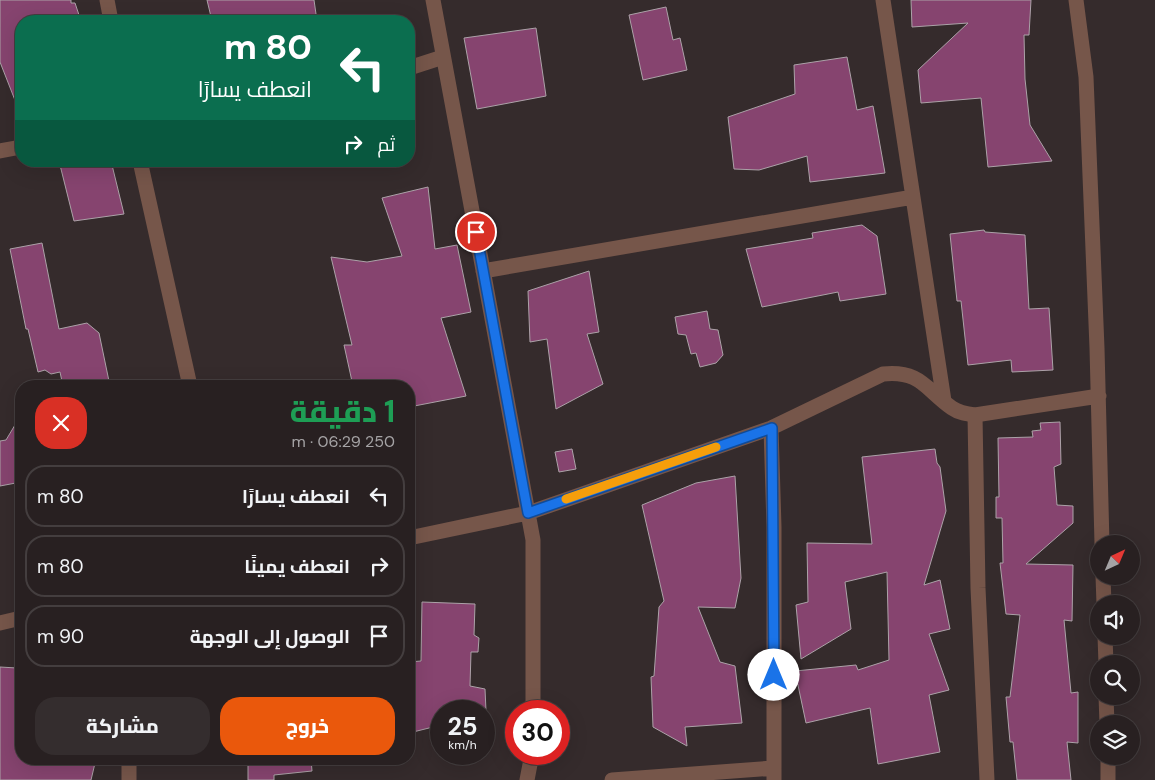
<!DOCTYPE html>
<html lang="ar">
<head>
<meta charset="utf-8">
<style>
	body { margin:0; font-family:"DM Sans",Cairo,sans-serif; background:#342d2e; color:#f1f3f6; direction:rtl; height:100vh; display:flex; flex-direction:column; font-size:19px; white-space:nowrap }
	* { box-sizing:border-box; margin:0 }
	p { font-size:16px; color:#a5a3a5 }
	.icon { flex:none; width:28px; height:28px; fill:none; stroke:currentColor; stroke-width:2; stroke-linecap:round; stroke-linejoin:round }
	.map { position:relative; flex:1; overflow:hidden; direction:ltr }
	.panel { position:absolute; left:15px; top:380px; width:400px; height:385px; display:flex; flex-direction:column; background:#282021; border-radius:20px; box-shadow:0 5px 20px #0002,0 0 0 1px #443e3f; direction:rtl }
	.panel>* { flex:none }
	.banner { position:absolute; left:15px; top:15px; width:400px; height:152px; border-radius:20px; box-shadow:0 5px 20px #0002,0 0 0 1px #443e3f; direction:rtl; background:#0b6e4f; color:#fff; overflow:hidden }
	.needle { width:32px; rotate:44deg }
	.fabs { position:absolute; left:1090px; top:535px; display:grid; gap:10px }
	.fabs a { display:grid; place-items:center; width:50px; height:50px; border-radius:50%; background:#282021; box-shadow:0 5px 20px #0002,0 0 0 1px #443e3f; font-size:25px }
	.speed { position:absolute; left:430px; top:700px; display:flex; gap:10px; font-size:25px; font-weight:700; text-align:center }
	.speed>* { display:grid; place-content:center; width:65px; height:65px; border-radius:50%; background:#282021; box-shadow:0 5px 20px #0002,0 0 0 1px #443e3f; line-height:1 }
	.speed small { font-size:12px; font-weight:400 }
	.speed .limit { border:8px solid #d22; background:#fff; color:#111 }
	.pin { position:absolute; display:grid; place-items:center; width:42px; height:42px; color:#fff; margin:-21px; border:2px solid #fff; border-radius:50%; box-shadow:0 1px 5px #0007 }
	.me { position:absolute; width:55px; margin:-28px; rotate:0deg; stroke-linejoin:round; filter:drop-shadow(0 0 4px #0008) }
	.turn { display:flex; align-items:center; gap:18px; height:105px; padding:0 20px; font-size:22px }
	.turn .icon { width:65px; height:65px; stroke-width:2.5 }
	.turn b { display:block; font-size:35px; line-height:42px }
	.then { display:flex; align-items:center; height:48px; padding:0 20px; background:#0003; gap:10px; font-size:19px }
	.round { display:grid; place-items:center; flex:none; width:52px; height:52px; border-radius:20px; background:#342d2e }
	.headline { display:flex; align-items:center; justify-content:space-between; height:85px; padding:0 20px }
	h1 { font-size:30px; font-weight:800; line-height:38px; color:#1e9e55 }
	.primary-button { display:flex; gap:10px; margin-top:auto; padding:10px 20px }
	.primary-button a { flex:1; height:58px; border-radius:20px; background:#ea580c; color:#fff; font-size:20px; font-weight:800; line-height:58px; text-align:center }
	.primary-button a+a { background:#342d2e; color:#f1f3f6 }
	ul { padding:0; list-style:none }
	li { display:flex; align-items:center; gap:15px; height:62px; margin:0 10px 8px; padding:0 10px; border:2px solid #443e3f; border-radius:20px }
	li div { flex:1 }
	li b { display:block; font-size:19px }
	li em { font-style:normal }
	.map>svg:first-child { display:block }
	.building { fill:#86446f; stroke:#aca2a8 }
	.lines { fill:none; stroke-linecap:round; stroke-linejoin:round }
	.minor { stroke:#76564a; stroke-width:15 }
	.route-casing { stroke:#114b97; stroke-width:12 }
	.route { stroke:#1a73e8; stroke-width:9 }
	.slow { stroke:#f59e0b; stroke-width:9 }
</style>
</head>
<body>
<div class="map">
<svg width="1155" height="780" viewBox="0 0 1155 780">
	<rect width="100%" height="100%" fill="#352b2c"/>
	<path class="building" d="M 0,0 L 71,0 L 71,3 L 75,3 L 81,21 L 21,21 L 21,113 L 20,113 L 0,62 Z
		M 207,0 L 314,0 L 317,21 L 212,21 Z
		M 911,0 L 1031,0 L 1029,35 L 1024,35 L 1025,79 L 1030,125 L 1052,161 L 988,167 L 981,98 L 921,103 L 918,70 L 968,23 L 912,27 Z
		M 666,7 L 673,40 L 680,38 L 687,70 L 643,80 L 629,15 Z
		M 536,28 L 546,96 L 477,109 L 464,38 Z
		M 847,57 L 857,110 L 873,106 L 885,173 L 810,182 L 807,156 L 759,170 L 734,169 L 728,117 L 795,94 L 794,65 Z
		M 59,161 L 111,161 L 124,214 L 74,221 Z
		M 428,187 L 435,249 L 457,245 L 471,312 L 441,318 L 466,396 L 409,407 L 409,386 L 353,386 L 344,345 L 352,345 L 331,257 L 367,262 L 402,256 L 382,198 Z
		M 862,225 L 877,236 L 886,294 L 840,301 L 838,292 L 762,307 L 746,249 L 813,238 L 812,233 Z
		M 984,230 L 985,232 L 1025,235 L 1029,309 L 1049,308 L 1053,370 L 1012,372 L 1011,360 L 968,365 L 961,301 L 957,301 L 950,234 Z
		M 42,243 L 59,329 L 87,323 L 99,333 L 110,386 L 63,386 L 60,372 L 51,374 L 45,370 L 38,372 L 28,329 L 26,329 L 10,249 Z
		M 589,271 L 599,332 L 587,334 L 603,384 L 556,409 L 547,339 L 530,342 L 528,291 Z
		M 707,311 L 710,329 L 718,330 L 723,355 L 716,363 L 700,367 L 696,353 L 691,354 L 686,335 L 678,334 L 675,317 Z
		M 21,415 L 21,482 L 0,486 L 0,441 L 6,440 Z
		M 1060,422 L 1061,464 L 1054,467 L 1057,505 L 1073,506 L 1073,523 L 1026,564 L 1073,565 L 1072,621 L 1064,620 L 1071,693 L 1078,692 L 1078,743 L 1067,742 L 1071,780 L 1017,780 L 1013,742 L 1010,742 L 1006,697 L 1010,697 L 1020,615 L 1006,614 L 1000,563 L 1003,563 L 1002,518 L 996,518 L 996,497 L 999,497 L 998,438 L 1033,437 L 1032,431 L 1041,430 L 1040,423 Z
		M 572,449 L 576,469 L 559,472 L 555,452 Z
		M 935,449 L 937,463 L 940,467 L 946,511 L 924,585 L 940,580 L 950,629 L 929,634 L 949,690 L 929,695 L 940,752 L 878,764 L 870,708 L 806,723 L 795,671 L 856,665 L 858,670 L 889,660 L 887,572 L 845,582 L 851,629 L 801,659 L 796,605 L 808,602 L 807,543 L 872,544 L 862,457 Z
		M 735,476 L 741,578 L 735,608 L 698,607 L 720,662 L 735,666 L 742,723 L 685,727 L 687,746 L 653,727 L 651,677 L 654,676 L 659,607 L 664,601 L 642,505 L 696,483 Z
		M 422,602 L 475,604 L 474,635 L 479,638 L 478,652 L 471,652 L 470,686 L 485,689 L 486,711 L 441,711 L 441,725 L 409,733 L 409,662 L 421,661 Z
		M 0,667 L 17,668 L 21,759 L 96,759 L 91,780 L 0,780 Z
		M 248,759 L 311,759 L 312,771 L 274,775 L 274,780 L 248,780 Z"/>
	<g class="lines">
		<path class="minor" d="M 107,0 L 111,21
			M 433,0 L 533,540 L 533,711
			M 883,0 L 944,401
			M 1076,0 L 1086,77 L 1097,348 L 1102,544
			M 409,68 L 443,57
			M 0,151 L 21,147
			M 140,161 L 190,386
			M 483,271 L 913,197
			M 975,415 L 978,588 L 987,780
			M 771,428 L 774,527 L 774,780
			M 409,538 L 528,513 L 771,428 L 883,374 C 921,370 926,390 952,408 C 959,413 967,414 975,415 L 1099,396
			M 1103,576 L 1104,604
			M 0,623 L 21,618
			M 1105,636 L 1106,664
			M 1106,696 L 1107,724
			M 1108,756 L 1108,780
			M 129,759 L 129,780
			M 527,780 L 532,754
			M 612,780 L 774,768"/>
	</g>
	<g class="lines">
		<defs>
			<path id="route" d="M 476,232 L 528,513 L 772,428 L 774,675"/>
		</defs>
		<use href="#route" class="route-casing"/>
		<use href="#route" class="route"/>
		<path class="slow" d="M 566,499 L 716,447"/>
	</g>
</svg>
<div class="fabs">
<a><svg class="needle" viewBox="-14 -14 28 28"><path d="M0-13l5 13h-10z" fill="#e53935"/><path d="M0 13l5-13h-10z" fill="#a5a3a5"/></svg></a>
<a><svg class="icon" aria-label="sound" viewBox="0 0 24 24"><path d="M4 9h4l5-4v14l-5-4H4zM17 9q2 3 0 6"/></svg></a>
<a><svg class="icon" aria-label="search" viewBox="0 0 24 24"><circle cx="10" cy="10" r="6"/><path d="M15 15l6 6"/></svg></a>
<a><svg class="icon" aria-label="layers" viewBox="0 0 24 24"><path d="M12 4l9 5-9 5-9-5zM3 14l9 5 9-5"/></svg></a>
</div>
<div class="speed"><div>25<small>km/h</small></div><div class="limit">30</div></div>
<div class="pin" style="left:476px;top:232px;background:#d93025"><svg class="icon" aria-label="arrive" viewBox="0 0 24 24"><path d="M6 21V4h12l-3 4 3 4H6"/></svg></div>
<svg class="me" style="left:774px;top:675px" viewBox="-20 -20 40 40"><circle r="19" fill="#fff"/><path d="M0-13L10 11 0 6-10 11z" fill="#1a73e8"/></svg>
<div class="banner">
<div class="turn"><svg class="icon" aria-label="left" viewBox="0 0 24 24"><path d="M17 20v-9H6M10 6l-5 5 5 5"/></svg><div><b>80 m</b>انعطف يسارًا</div></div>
<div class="then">ثم<svg class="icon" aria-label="right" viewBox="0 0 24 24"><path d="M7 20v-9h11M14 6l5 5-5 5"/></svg></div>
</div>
<section class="panel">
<div class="headline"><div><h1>1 دقيقة</h1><p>250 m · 06:29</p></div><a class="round" style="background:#d93025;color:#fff"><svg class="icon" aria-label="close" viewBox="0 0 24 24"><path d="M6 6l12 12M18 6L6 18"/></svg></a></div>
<ul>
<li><svg class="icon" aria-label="left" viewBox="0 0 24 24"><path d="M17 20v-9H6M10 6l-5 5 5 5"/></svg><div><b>انعطف يسارًا</b></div><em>80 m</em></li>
<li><svg class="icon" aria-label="right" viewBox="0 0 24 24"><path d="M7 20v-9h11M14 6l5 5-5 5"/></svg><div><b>انعطف يمينًا</b></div><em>80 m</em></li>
<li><svg class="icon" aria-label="arrive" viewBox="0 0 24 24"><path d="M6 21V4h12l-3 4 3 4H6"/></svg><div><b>الوصول إلى الوجهة</b></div><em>90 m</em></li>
</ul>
<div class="primary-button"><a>خروج</a><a>مشاركة</a></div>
</section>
</div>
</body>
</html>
